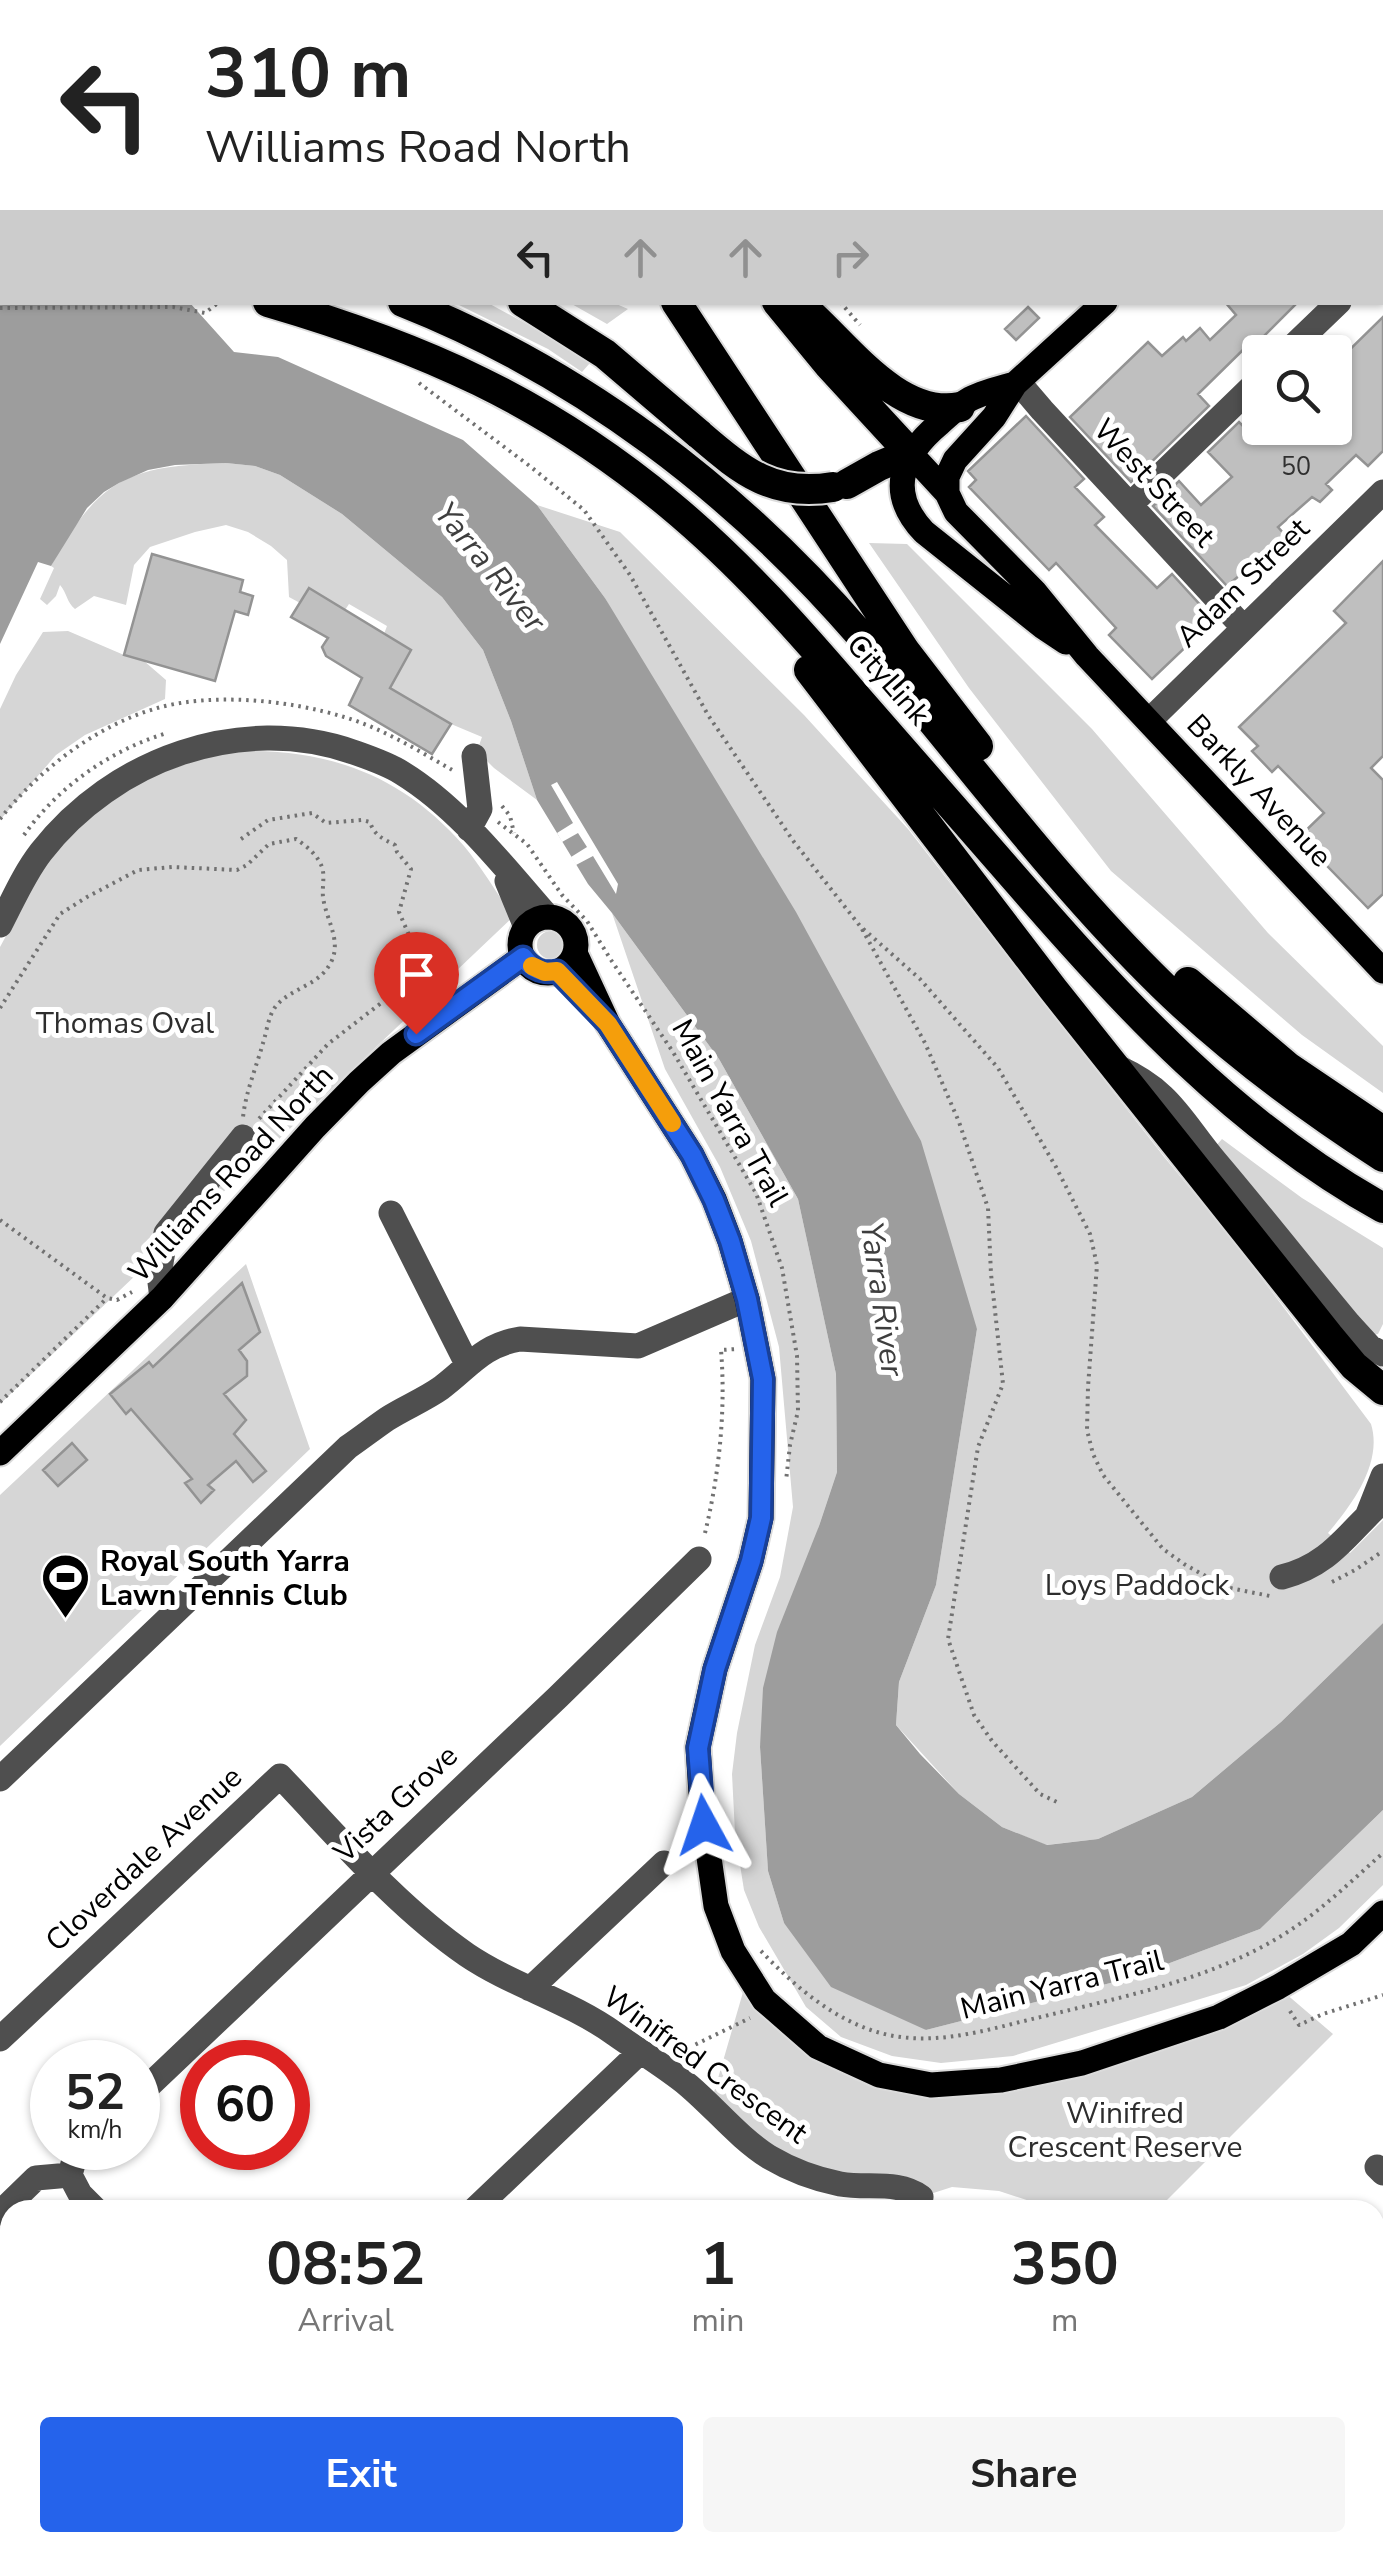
<!DOCTYPE html>
<html lang="en">
<head>
<meta charset="utf-8">
<style>
	body { margin:0; font-family:"Nunito Sans",sans-serif; background:#f6f6f6; color:#222; height:100vh; display:flex; flex-direction:column; font-size:38px; white-space:nowrap }
	* { box-sizing:border-box; margin:0 }
	p { font-size:32px; color:#767676 }
	.icon { flex:none; width:55px; height:55px; fill:none; stroke:currentColor; stroke-width:2; stroke-linecap:round; stroke-linejoin:round }
	.map { position:relative; flex:1; overflow:hidden }
	.sheet { position:absolute; left:0px; top:2200px; width:1385px; height:352px; display:flex; flex-direction:column; background:#fff; border-radius:30px 30px 0 0; box-shadow:0 2px 8px #0004 }
	.sheet>* { flex:none }
	.banner { position:absolute; left:0px; top:0px; width:1385px; height:305px; box-shadow:0 2px 8px #0004; background:#fff; color:#222; overflow:hidden }
	.buttons { position:absolute; left:1242px; top:335px; display:grid; gap:20px }
	.buttons a { display:grid; place-items:center; width:110px; height:110px; border-radius:10px; background:#fff; box-shadow:0 2px 8px #0004; font-size:50px }
	.speed { position:absolute; left:30px; top:2040px; display:flex; gap:20px; font-size:50px; font-weight:700; text-align:center }
	.speed>* { display:grid; place-content:center; width:130px; height:130px; border-radius:50%; background:#fff; box-shadow:0 2px 8px #0004; line-height:1 }
	.speed small { font-size:25px; font-weight:400 }
	.speed .limit { border:15px solid #d22; background:#fff; color:#111 }
	.pin { position:absolute; display:grid; place-items:center; width:85px; height:85px; color:#fff; margin:-102px -42px; border-radius:50% 50% 50% 0; rotate:-45deg; box-shadow:0 0 10px #0007 }
	.pin .icon { rotate:45deg }
	.me { position:absolute; width:110px; margin:-55px; rotate:355deg; stroke-linejoin:round; filter:drop-shadow(0 0 8px #0008) }
	.turn { display:flex; align-items:center; gap:35px; height:210px; padding:0 40px; font-size:45px }
	.turn .icon { width:130px; height:130px; stroke-width:2.5 }
	.turn b { display:block; font-size:70px; line-height:85px }
	.lanes { display:flex; align-items:center; height:95px; padding:0 40px; background:#0003; justify-content:center; gap:50px; direction:ltr }
	.lanes .off { opacity:.35 }
	.eta { display:flex; justify-content:space-evenly; align-items:center; height:170px; text-align:center }
	.eta b { font-size:60px; font-weight:700; line-height:70px }
	.primary-button { display:flex; gap:20px; margin-top:auto; padding:20px 40px }
	.primary-button a { flex:1; height:115px; border-radius:10px; background:#2563eb; color:#fff; font-size:40px; font-weight:700; line-height:115px; text-align:center }
	.primary-button a+a { background:#f6f6f6; color:#222 }
	.map>svg:first-child { display:block }
	.green { fill:#d6d6d6 }
	.water { fill:#9d9d9d }
	.pier { fill:#fff }
	.building { fill:#bfbfbf; stroke:#939393; stroke-width:2.5 }
	.lines { fill:none; stroke-linecap:round; stroke-linejoin:round }
	.major-casing { stroke:#dbdbdb; stroke-width:29 }
	.highway-casing { stroke:#dbdbdb; stroke-width:34 }
	.path { stroke:#717171; stroke-width:4; stroke-dasharray:2.5 5; stroke-linecap:butt }
	.minor { stroke:#4f4f4f; stroke-width:25 }
	.major { stroke:#000; stroke-width:25 }
	.highway { stroke:#000; stroke-width:30 }
	.highway-bridge-casing { stroke:#dbdbdb; stroke-width:34; stroke-linecap:butt }
	.highway-bridge { stroke:#000; stroke-width:30 }
	.route-casing { stroke:#184099; stroke-width:25 }
	.route { stroke:#2563eb; stroke-width:18 }
	.slow { stroke:#f59e0b; stroke-width:18 }
	.labels { text-anchor:middle; dominant-baseline:central; stroke-width:10; stroke-linejoin:round; paint-order:stroke }
	.number-label { font-size:25px; fill:#303030 }
	.street-label { font-size:30px; fill:#000; stroke:#fff }
	.park-label { font-size:30px; fill:#2d2d2d; stroke:#fff }
	.poi-label { font-size:30px; font-weight:bold; fill:#000; stroke:#fff; text-anchor:start }
	.water-label { font-size:32px; font-style:italic; fill:#3e3e3e; stroke:#fff }
</style>
</head>
<body>
<div class="map">
<svg width="1383" height="2552" viewBox="0 0 1383 2552">
	<rect width="100%" height="100%" fill="#fff"/>
	<path class="green" d="M 455,303 L 488,303 L 560,342 L 590,363 L 582,372 L 548,349 Z
		M 570,303 L 614,303 L 628,309 L 607,324 Z
		M 226,463 L 255,466 L 280,475 L 342,514 L 442,597 L 483,650 L 511,721 L 537,800 L 494,768 L 477,751 L 482,737 L 451,724 L 390,688 L 411,650 L 384,634 L 387,626 L 349,604 L 345,610 L 300,603 L 289,597 L 287,560 L 271,546 L 248,532 L 226,525 L 195,532 L 150,547 L 134,565 L 126,605 L 94,596 L 75,609 C 67,603 67,593 60,585 L 56,596 L 47,605 L 40,599 L 54,568 L 51,566 C 99,478 128,466 226,463 Z
		M 537,505 L 620,532 L 804,715 L 908,829 L 1165,1158 L 1233,1240 L 1371,1424 C 1383,1463 1352,1505 1328,1533 L 1350,1553 L 1383,1520 L 1383,1623 L 1281,1722 L 1192,1797 L 1098,1839 L 1046,1845 L 1002,1827 L 959,1794 L 896,1725 L 899,1682 L 936,1585 L 977,1329 L 605,598 Z
		M 869,543 L 907,544 L 1092,729 L 1268,933 L 1383,1046 L 1383,1093 L 1302,1035 L 1111,871 L 969,688 Z
		M 68,631 L 124,655 L 144,661 L 166,680 L 165,699 L 85,735 L 56,755 L 0,820 L 0,709 L 16,675 L 43,632 Z
		M 244,751 C 334,750 405,778 464,846 C 482,868 497,893 513,917 L 0,1404 L 0,947 L 45,864 L 88,816 L 143,779 L 209,756 Z
		M 612,913 L 719,1059 L 798,1199 L 836,1374 L 837,1472 L 819,1526 L 760,1747 L 768,1871 L 784,1923 L 926,2030 L 1130,1978 L 1260,1929 L 1383,1810 L 1383,1885 L 1339,1928 L 1303,1954 L 1246,1985 L 1013,2056 L 941,2063 L 892,2056 L 841,2037 L 806,2007 L 759,1927 L 744,1890 L 735,1833 L 732,1774 L 737,1733 L 755,1645 L 780,1577 L 793,1507 L 779,1347 L 751,1241 L 720,1167 L 665,1069 Z
		M537 945a14 14 0 1 1 28 0a14 14 0 1 1-28 0Z
		M 1222,1139 L 1302,1198 L 1383,1248 L 1383,1324 L 1378,1334 L 1373,1335 L 1214,1148 Z
		M 246,1264 L 310,1449 L 0,1746 L 0,1495 Z
		M 748,1975 L 764,2000 L 879,2075 L 1001,2080 L 1278,1987 L 1333,2034 L 1157,2210 L 1048,2210 L 1039,2204 L 999,2191 L 952,2187 L 921,2197 L 767,2155 L 710,2106 Z
		M 915,2543 L 954,2543 L 963,2552 L 917,2552 L 911,2546 Z"/>
	<path class="water" d="M 0,81 L 2,85 L 2,302 L 190,303 L 234,352 L 278,357 L 463,440 L 537,505 L 605,598 L 796,912 L 921,1141 L 977,1329 L 936,1585 L 899,1682 L 896,1725 L 920,1754 L 959,1794 L 1002,1827 L 1047,1845 L 1098,1839 L 1192,1797 L 1281,1722 L 1383,1623 L 1383,1810 L 1260,1929 L 1130,1978 L 926,2030 L 831,1987 L 784,1923 L 768,1871 L 760,1747 L 763,1688 L 777,1632 L 819,1526 L 837,1472 L 836,1374 L 798,1199 L 719,1059 L 612,913 L 588,884 L 537,800 L 511,721 L 483,650 L 442,597 L 342,514 L 280,475 L 255,466 L 226,463 L 175,465 L 148,470 L 119,483 L 104,492 L 87,508 L 51,566 L 38,562 L 0,644 Z"/>
	<path class="pier" d="M 557,782 L 618,884 L 616,894 L 593,856 L 576,865 L 571,857 L 587,847 L 578,833 L 562,842 L 557,833 L 573,823 L 551,785 Z"/>
	<path class="building" d="M 1225,302 L 1298,302 L 1253,347 L 1250,343 L 1198,394 L 1209,406 L 1131,482 L 1070,417 L 1148,342 L 1162,356 L 1183,337 L 1186,341 L 1200,328 L 1210,340 L 1236,315 Z
		M 1028,307 L 1039,318 L 1016,340 L 1005,329 Z
		M 1383,317 L 1383,451 L 1368,466 L 1356,455 L 1326,484 L 1332,490 L 1320,502 L 1312,497 L 1278,527 L 1286,536 L 1227,586 L 1153,506 L 1179,481 L 1201,505 L 1232,477 L 1208,452 L 1239,422 L 1245,428 L 1335,428 L 1335,364 Z
		M 1026,416 L 1084,479 L 1075,487 L 1104,517 L 1095,525 L 1157,588 L 1172,574 L 1214,620 L 1152,679 L 1109,635 L 1116,628 L 1056,563 L 1049,570 L 969,487 L 976,480 L 968,471 Z
		M 152,554 L 243,580 L 240,592 L 253,596 L 248,615 L 235,611 L 215,681 L 124,655 Z
		M 1383,561 L 1383,756 L 1371,768 L 1383,780 L 1383,894 L 1368,908 L 1299,837 L 1324,813 L 1278,766 L 1272,772 L 1252,751 L 1258,746 L 1239,727 L 1346,623 L 1334,611 Z
		M 309,588 L 411,650 L 390,688 L 451,724 L 432,754 L 349,705 L 362,678 L 326,656 L 322,647 L 328,638 L 291,617 Z
		M 242,1283 L 260,1332 L 239,1350 L 247,1361 L 247,1376 L 224,1394 L 246,1420 L 234,1434 L 266,1471 L 253,1482 L 236,1461 L 208,1485 L 214,1490 L 201,1503 L 185,1483 L 192,1479 L 131,1409 L 126,1414 L 110,1394 L 149,1362 L 153,1367 Z
		M 72,1443 L 87,1460 L 58,1486 L 43,1470 Z"/>
	<g class="lines">
		<defs>
			<path id="major" d="M 1382,63 L 1383,63
				M 1015,384 C 1000,388 984,392 970,399 C 959,405 949,415 939,424 C 902,455 886,492 924,532 L 1042,626 L 1066,642
				M 910,453 L 947,493 L 956,512 L 1034,591 L 1087,656 L 1383,971
				M 947,493 L 947,477 L 955,460 L 994,417 L 1015,384 L 1105,302
				M520 945a28 28 0 1 1 56 0a28 28 0 1 1-56 0Z
				M 575,953 L 608,1024 L 692,1155 L 714,1199 L 730,1241 L 747,1299 L 763,1379 L 761,1518 L 751,1561 L 715,1669 L 698,1747 L 702,1809 L 716,1906 L 733,1951 L 764,2000 L 818,2047 L 879,2075 L 931,2085 L 1001,2080 L 1082,2063 L 1219,2017 L 1278,1987 L 1351,1944 L 1383,1913
				M 0,1453 L 162,1298 L 315,1127 L 359,1082 L 391,1053 L 523,957"/>
			<path id="highway" d="M 474,0 L 475,2
				M 519,0 L 521,2
				M 0,232 L 2,231
				M 0,277 L 2,277
				M 268,302 C 422,347 545,401 670,505 C 740,563 800,631 859,700 C 912,761 965,821 1018,882 C 1126,1006 1237,1127 1383,1208
				M 403,302 C 582,373 737,492 862,637 C 962,753 1053,879 1163,986 C 1230,1051 1304,1106 1383,1157
				M 523,302 L 605,354 L 700,435
				M 676,302 L 905,651 L 978,746
				M 777,302 L 828,364 L 910,453 L 879,466 L 847,484
				M 797,302 C 842,338 895,420 960,407
				M 809,670 L 1053,989 L 1329,1336 L 1354,1366 L 1383,1390
				M 1188,982 L 1288,1067 L 1383,1131"/>
		</defs>
		<use href="#major" class="major-casing"/>
		<use href="#highway" class="highway-casing"/>
		<path class="path" d="M 572,0 L 574,2
			M 801,0 L 806,2
			M 817,2 L 819,1
			M 924,2 L 926,0
			M 0,64 L 2,66
			M 840,302 L 860,325
			M 0,308 L 173,307 L 205,313 L 219,302
			M 419,383 L 531,467 L 584,510 L 630,575 L 708,715 L 794,842 L 860,926 L 920,979 L 998,1068 L 1056,1167 L 1090,1234 L 1097,1265 L 1088,1387 L 1087,1430 L 1093,1454 L 1103,1475 L 1163,1549 L 1184,1564 L 1225,1587 L 1270,1596
			M 502,806 L 510,816 L 514,833
			M 0,819 C 38,771 94,727 154,709 C 210,692 289,700 344,717 C 382,728 419,751 454,771
			M 498,822 L 527,844 L 562,895 L 587,921 L 611,960 L 673,1052 L 756,1193 L 782,1268 L 797,1356 L 798,1411 L 790,1445 L 786,1481
			M 24,835 C 57,788 109,751 164,734
			M 241,839 L 268,820 L 312,813 L 326,823 L 362,820 L 370,822 C 374,835 383,839 395,845 L 397,852 L 411,869 L 399,912 L 409,935 L 409,954 L 398,990 L 328,1044 L 256,1122
			M 862,929 L 925,1043 L 959,1122 L 988,1208 L 991,1274 L 1003,1384 L 978,1447 L 948,1639 L 974,1715 L 992,1741 L 1040,1794 L 1059,1803
			M 0,1008 L 60,914 L 87,897 L 138,870 L 172,867 L 237,870 L 247,865 L 269,844 L 296,839 C 306,846 317,854 322,867 C 325,876 322,887 323,897 C 326,920 343,942 330,964 C 318,986 291,988 276,1006 C 268,1016 267,1031 263,1043 C 256,1068 246,1091 243,1117
			M 0,1220 L 107,1298 L 117,1300 L 132,1292
			M 0,1402 L 107,1298
			M 705,1533 C 719,1475 726,1411 721,1350 L 736,1349
			M 1332,1582 L 1355,1570 L 1383,1551
			M 761,1951 C 797,1989 842,2027 894,2036 C 945,2045 996,2027 1045,2016 C 1122,1997 1207,1980 1276,1939 C 1316,1916 1349,1883 1383,1853
			M 1290,2011 L 1299,2025 L 1323,2014 L 1383,1995
			M 682,2051 L 750,2018"/>
		<path class="minor" d="M 985,0 L 987,2
			M 337,2 L 340,0
			M 1382,17 L 1383,17
			M 1382,139 L 1383,138
			M 1382,260 L 1383,260
			M 1287,352 L 1339,302
			M 1018,382 L 1042,410 L 1243,627
			M 1130,505 L 1260,379
			M 1149,721 L 1383,492
			M 469,829 L 480,809 L 474,756
			M 507,881 L 526,927
			M 0,925 C 13,900 24,874 41,852 C 113,759 241,713 353,752 C 370,758 388,764 402,773 C 459,808 504,867 548,917
			M 1117,1067 C 1172,1092 1180,1119 1216,1162 C 1261,1215 1304,1270 1349,1324 L 1370,1347 L 1383,1354
			M 391,1213 L 467,1364
			M 162,1298 L 159,1275 L 166,1233 L 243,1137
			M 1368,1514 L 1383,1476
			M 1282,1577 C 1331,1565 1348,1532 1383,1501
			M 0,1779 L 348,1447 C 361,1438 374,1428 387,1419 C 404,1408 424,1400 441,1388 C 469,1367 483,1345 520,1339 L 638,1346 L 747,1299
			M 530,1989 L 664,1863
			M 0,2039 L 280,1776 C 339,1838 396,1906 467,1955 C 513,1986 569,2001 615,2034 C 639,2051 666,2067 689,2086 C 716,2109 739,2138 769,2157 C 791,2170 815,2179 840,2184 C 868,2189 898,2180 921,2197 L 919,2210
			M 138,2096 L 558,1697 L 699,1559
			M 1377,2167 L 1383,2173
			M 70,2175 L 80,2194 L 96,2210
			M 70,2175 L 74,2160 L 84,2148
			M 474,2210 L 640,2052
			M 0,2213 L 36,2178 L 70,2175
			M 1375,2392 L 1383,2400
			M 0,2434 L 10,2444
			M 414,2542 L 424,2552
			M 116,2552 L 126,2542
			M 549,2552 L 559,2542
			M 583,2552 L 593,2542
			M 1207,2552 L 1216,2542"/>
		<use href="#major" class="major"/>
		<use href="#highway" class="highway"/>
		<defs>
			<path id="highway-bridge" d="M 700,435 C 743,472 774,497 833,487"/>
		</defs>
		<use href="#highway-bridge" class="highway-bridge-casing"/>
		<use href="#highway-bridge" class="highway-bridge"/>
	</g>
	<g class="lines">
		<defs>
			<path id="route" d="M 416,1034 L 523,957 C 532,969 542,974 557,971 L 608,1024 L 692,1155 L 714,1200 L 730,1241 L 747,1299 L 763,1379 L 761,1518 L 751,1561 L 715,1669 L 698,1748 L 704,1825"/>
		</defs>
		<use href="#route" class="route-casing"/>
		<use href="#route" class="route"/>
		<path class="slow" d="M 532,966 L 545,972 L 557,971 L 608,1024 L 672,1123"/>
	</g>
	<defs>
		<symbol id="stadium-pin" viewBox="-11 -11 22 30"><path d="M0 17L-7.5 6A9.5 9.5 0 1 1 7.5 6Z" fill="#000" stroke="#fff"/><path d="M0-5a6.5 5 0 1 0 0 10a6.5 5 0 1 0 0-10ZM-3.5-1.8h7v3.6h-7Z" fill="#fff"/></symbol>
	</defs>
	<g fill-rule="evenodd">
		<use href="#stadium-pin" x="38" y="1550" width="55" height="75"/>
	</g>
	<g class="labels">
		<g class="number-label">
			<text x="1296" y="467">50</text>
		</g>
		<g class="street-label">
			<text transform="translate(1154 483) rotate(47)">West Street</text>
			<text transform="translate(1243 583) rotate(-44)">Adam Street</text>
			<text transform="translate(888 680) rotate(49)">CityLink</text>
			<text transform="translate(1259 791) rotate(47)">Barkly Avenue</text>
			<text transform="translate(730 1113) rotate(61)">Main Yarra Trail</text>
			<text transform="translate(231 1174) rotate(-47)">Williams Road North</text>
			<text transform="translate(396 1804) rotate(-43)">Vista Grove</text>
			<text transform="translate(144 1859) rotate(-43)">Cloverdale Avenue</text>
			<text transform="translate(1062 1985) rotate(-14)">Main Yarra Trail</text>
			<text transform="translate(705 2065) rotate(36)">Winifred Crescent</text>
		</g>
		<g class="park-label">
			<text x="125" y="1023">Thomas Oval</text>
			<text x="1137" y="1585">Loys Paddock</text>
			<text x="1125" y="2113">Winifred<tspan x="1125" dy="34">Crescent Reserve</tspan></text>
		</g>
		<g class="poi-label">
			<text x="100" y="1561">Royal South Yarra<tspan x="100" dy="34">Lawn Tennis Club</tspan></text>
		</g>
		<g class="water-label">
			<text transform="translate(490 567) rotate(51)">Yarra River</text>
			<text transform="translate(882 1299) rotate(82)">Yarra River</text>
		</g>
	</g>
</svg>
<div class="buttons">
<a><svg class="icon" aria-label="search" viewBox="0 0 24 24"><circle cx="10" cy="10" r="6"/><path d="M15 15l6 6"/></svg></a>
</div>
<div class="speed"><div>52<small>km/h</small></div><div class="limit">60</div></div>
<div class="pin" style="left:416px;top:1034px;background:#d93025"><svg class="icon" aria-label="arrive" viewBox="0 0 24 24"><path d="M6 21V4h12l-3 4 3 4H6"/></svg></div>
<svg class="me" style="left:704px;top:1825px" viewBox="-20 -20 40 40"><path d="M0-17L14 15 0 8-14 15z" fill="#2563eb" stroke="#fff" stroke-width="4"/></svg>
<div class="banner">
<div class="turn"><svg class="icon" aria-label="left" viewBox="0 0 24 24"><path d="M17 20v-9H6M10 6l-5 5 5 5"/></svg><div><b>310 m</b>Williams Road North</div></div>
<div class="lanes"><svg class="icon" aria-label="left" viewBox="0 0 24 24"><path d="M17 20v-9H6M10 6l-5 5 5 5"/></svg><svg class="icon off" aria-label="ahead" viewBox="0 0 24 24"><path d="M12 20V5M6 11l6-6 6 6"/></svg><svg class="icon off" aria-label="ahead" viewBox="0 0 24 24"><path d="M12 20V5M6 11l6-6 6 6"/></svg><svg class="icon off" aria-label="right" viewBox="0 0 24 24"><path d="M7 20v-9h11M14 6l5 5-5 5"/></svg></div>
</div>
<section class="sheet">
<div class="eta">
<div><b>08:52</b><p>Arrival</p></div>
<div><b>1</b><p>min</p></div>
<div><b>350</b><p>m</p></div>
</div>
<div class="primary-button"><a>Exit</a><a>Share</a></div>
</section>
</div>
</body>
</html>
